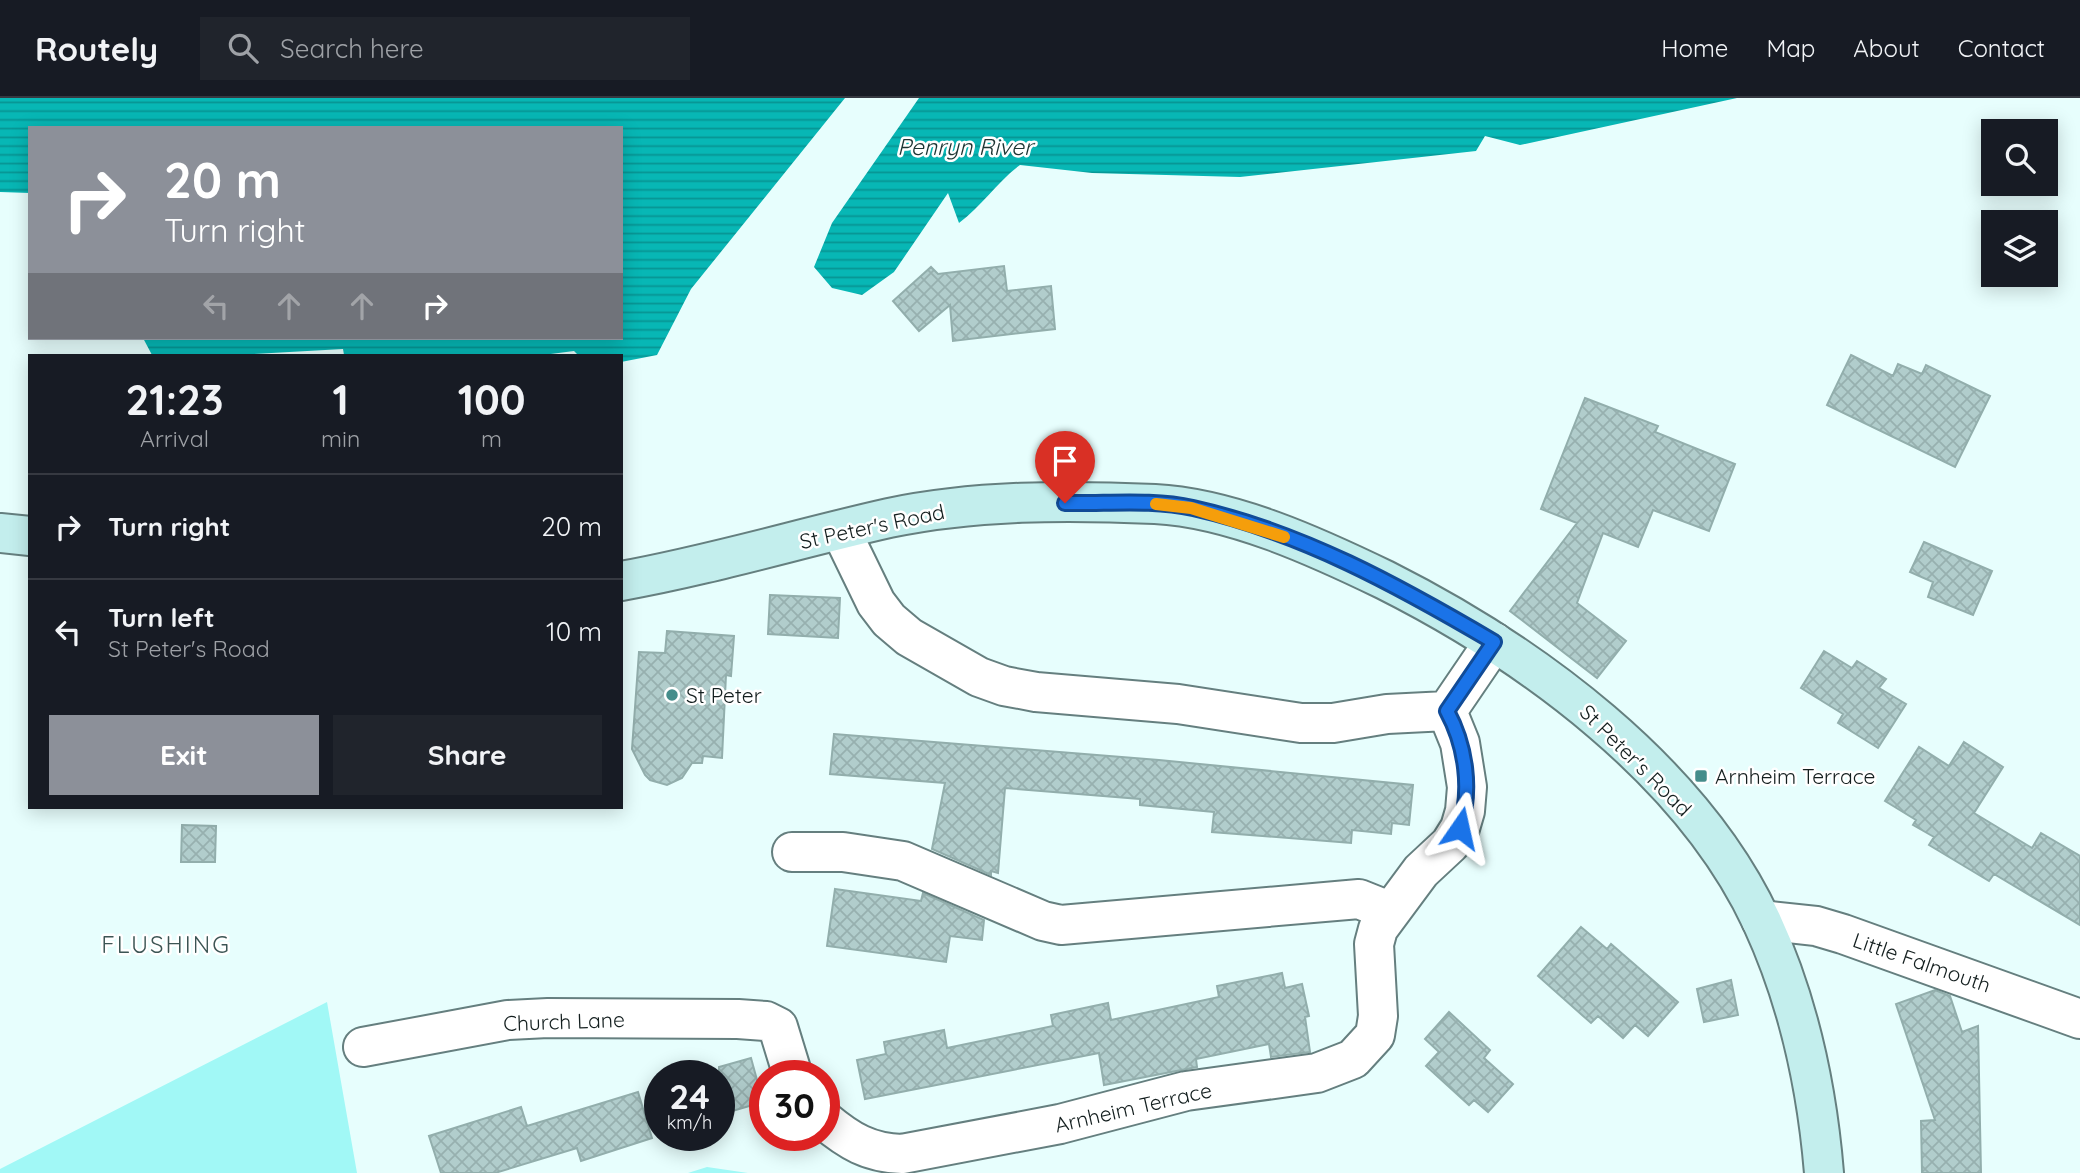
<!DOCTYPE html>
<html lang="en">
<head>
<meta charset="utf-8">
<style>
	body { margin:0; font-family:Quicksand,sans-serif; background:#20242c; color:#f1f3f6; height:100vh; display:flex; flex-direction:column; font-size:26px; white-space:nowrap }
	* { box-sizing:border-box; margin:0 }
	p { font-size:23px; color:#9ea1a6 }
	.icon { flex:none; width:38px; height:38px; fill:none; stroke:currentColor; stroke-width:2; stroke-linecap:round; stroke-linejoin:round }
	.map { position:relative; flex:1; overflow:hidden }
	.drawer { position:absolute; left:28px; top:256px; width:595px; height:455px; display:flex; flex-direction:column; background:#171b24; border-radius:0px; box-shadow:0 4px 18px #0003 }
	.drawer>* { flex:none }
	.guide { position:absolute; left:28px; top:28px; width:595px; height:214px; border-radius:0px; box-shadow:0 4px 18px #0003; background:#8c9099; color:#fff; overflow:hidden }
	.fabs { position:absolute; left:1981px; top:21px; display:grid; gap:14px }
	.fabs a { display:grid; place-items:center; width:77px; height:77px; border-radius:0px; background:#171b24; box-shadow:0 4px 18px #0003; font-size:35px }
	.speed { position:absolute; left:644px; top:962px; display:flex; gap:14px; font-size:35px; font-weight:700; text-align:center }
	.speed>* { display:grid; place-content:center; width:91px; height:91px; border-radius:50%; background:#171b24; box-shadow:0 4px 18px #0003; line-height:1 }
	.speed small { font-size:18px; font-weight:400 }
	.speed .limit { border:10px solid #d22; background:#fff; color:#111 }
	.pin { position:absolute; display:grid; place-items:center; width:60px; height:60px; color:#fff; margin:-72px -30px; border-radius:50% 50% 50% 0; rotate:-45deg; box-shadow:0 0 7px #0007 }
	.pin .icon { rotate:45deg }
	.me { position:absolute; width:77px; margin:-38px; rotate:11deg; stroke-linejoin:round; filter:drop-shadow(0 0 5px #0008) }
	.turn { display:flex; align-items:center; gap:24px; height:147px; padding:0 21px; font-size:32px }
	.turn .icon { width:91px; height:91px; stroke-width:2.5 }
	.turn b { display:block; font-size:49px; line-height:60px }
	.lanes { display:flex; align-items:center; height:66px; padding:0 21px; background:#0003; justify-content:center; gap:35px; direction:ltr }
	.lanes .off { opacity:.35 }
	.eta { display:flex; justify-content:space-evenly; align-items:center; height:119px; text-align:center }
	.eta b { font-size:42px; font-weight:700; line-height:49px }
	.action { display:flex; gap:14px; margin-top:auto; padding:14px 21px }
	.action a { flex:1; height:80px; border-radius:0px; background:#8c9099; color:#fff; font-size:28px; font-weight:700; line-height:80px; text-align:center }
	.action a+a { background:#20242c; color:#f1f3f6 }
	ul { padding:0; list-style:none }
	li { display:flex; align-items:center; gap:21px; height:105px; padding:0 21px; border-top:2px solid #363941 }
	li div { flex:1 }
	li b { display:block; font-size:26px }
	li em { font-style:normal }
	header { display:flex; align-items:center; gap:42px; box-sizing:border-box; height:98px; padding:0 35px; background:#171b24; border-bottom:2px solid #363941 }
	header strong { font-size:33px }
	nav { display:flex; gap:38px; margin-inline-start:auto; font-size:24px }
	.search { width:490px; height:63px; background:#20242c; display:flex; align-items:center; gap:18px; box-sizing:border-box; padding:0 24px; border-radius:0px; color:#9ea1a6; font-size:26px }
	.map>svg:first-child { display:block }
	.grass { fill:#a1f8f6 }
	.water { fill:url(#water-rules) }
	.building { fill:url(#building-cross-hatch); stroke:#92aeac; stroke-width:2 }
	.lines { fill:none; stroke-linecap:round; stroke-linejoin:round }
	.street-casing { stroke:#657f7f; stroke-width:42 }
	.secondary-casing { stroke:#657f7f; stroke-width:42 }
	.street { stroke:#fff; stroke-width:38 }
	.secondary { stroke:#c3eeed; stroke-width:38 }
	.route-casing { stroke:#114b97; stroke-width:18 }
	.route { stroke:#1a73e8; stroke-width:12 }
	.slow { stroke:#f59e0b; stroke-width:12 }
	.poi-dot { fill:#458d8b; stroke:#fff; stroke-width:2.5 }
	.labels { text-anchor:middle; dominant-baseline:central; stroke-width:5; stroke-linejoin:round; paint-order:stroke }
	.street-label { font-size:21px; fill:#131e1e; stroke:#fff }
	.poi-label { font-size:21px; fill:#131e1e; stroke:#fff; text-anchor:start }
	.water-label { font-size:23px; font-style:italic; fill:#1c3433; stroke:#fff }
	.quarter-label { font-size:24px; letter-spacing:2px; fill:#3c5554; stroke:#fff }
</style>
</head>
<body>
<header>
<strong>Routely</strong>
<div class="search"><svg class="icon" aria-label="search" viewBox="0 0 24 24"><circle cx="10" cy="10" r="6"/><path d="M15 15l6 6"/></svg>Search here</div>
<nav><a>Home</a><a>Map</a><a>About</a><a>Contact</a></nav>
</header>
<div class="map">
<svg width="2080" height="1075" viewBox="0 0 2080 1075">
	<defs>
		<pattern id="water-rules" width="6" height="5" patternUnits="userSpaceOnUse" patternTransform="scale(1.75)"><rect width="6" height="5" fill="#07b7b5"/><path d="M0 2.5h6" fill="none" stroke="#079493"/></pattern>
		<pattern id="building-cross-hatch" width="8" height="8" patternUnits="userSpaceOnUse" patternTransform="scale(1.75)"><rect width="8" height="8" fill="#b1cdcc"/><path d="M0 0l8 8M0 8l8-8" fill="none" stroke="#97b0af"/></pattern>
	</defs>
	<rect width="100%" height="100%" fill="#e7fefd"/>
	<path class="grass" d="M 327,904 L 357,1075 L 0,1075 L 0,1071 Z
		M 707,1069 L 748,1075 L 688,1075 Z"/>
	<path class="water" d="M 0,0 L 845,0 L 691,191 L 657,257 L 621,264 L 621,257 L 578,257 L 574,253 L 543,257 L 344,257 L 343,251 L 238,257 L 152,257 L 143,240 L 621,240 L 621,30 L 30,30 L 30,95 L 0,94 Z
		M 919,0 L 1737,0 L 1520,47 L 1485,38 L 1476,53 L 1240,79 L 1092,75 L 1020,67 C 997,84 982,108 959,125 L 948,95 L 894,174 L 862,197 L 832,190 L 814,169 L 832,125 Z"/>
	<path class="building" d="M 1004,168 L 1007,193 L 1051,188 L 1055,231 L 953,243 L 950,207 L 919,233 L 893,203 L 931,169 L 938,176 Z
		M 1851,257 L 1893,278 L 1898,266 L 1922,276 L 1926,267 L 1990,298 L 1955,369 L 1827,307 Z
		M 1585,300 L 1658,328 L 1655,334 L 1735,366 L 1709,433 L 1653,412 L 1638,449 L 1603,435 L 1577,505 L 1626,543 L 1597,580 L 1510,513 L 1577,425 L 1541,411 Z
		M 1924,444 L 1992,473 L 1973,517 L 1928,499 L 1933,484 L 1910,474 Z
		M 770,497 L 840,500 L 838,540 L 768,536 Z
		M 667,533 L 734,538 L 731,578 L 726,577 L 722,660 L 703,658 L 702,665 L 692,665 L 682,680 L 667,687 L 650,682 L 645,677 L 632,651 L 639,554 L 665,555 Z
		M 1824,553 L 1852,570 L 1857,563 L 1886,581 L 1879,590 L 1906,606 L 1878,650 L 1838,625 L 1843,616 L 1801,590 Z
		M 834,636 L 1159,662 L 1413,687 L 1409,727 L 1392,725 L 1391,736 L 1352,732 L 1351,745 L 1212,734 L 1214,714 L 1140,707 L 1140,701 L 1005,690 L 998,775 L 991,773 L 991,777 L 932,751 L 945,685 L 830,676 Z
		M 1964,644 L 2003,669 L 1974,715 L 2032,750 L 2041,735 L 2080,758 L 2080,827 L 1994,776 L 1989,783 L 1929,747 L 1934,739 L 1913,727 L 1916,722 L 1885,703 L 1919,649 L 1949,668 Z
		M 182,727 L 216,728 L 215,764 L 181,764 Z
		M 835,791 L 921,803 L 923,795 L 984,822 L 982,842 L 950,838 L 946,864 L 827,848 Z
		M 1581,829 L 1607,851 L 1611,846 L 1678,904 L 1648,938 L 1635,927 L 1623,940 L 1598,918 L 1591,925 L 1538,878 Z
		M 1282,875 L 1285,890 L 1302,886 L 1309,918 L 1305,919 L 1310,954 L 1271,959 L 1269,946 L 1196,961 L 1197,969 L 1104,987 L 1099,955 L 865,1001 L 857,962 L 886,956 L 884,944 L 944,932 L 947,950 L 1053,928 L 1051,917 L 1108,905 L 1111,922 L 1219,899 L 1217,888 Z
		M 1731,882 L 1738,917 L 1704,924 L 1697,891 Z
		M 1935,892 L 1950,898 L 1962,934 L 1978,928 L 1981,1075 L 1922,1075 L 1921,1023 L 1935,1022 L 1896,906 Z
		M 1449,914 L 1490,952 L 1484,960 L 1513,986 L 1488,1014 L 1474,1002 L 1469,1007 L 1426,968 L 1439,954 L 1425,941 Z
		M 751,960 L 763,1004 L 719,1017 L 719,969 Z
		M 638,994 L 652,1040 L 581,1063 L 577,1050 L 495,1075 L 441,1075 L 429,1038 L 521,1009 L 527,1028 Z"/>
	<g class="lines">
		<defs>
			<path id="street" d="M 841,433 L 876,505 L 889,522 L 909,539 L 979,579 L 1004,588 L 1036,594 L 1178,606 L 1301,625 L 1333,625 L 1387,616 L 1447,613 L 1494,544
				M 792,754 L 843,754 L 903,763 L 1043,823 L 1061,827 L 1359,801 L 1389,813
				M 1761,822 L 1816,828 L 1843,836 L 2080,921
				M 363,949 L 508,922 L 548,920 L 738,921 L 766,923 L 778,929 L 793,978
				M 824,1022 C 849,1043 869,1055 902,1056 L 1060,1026 L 1186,993 L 1317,975 L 1353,961 L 1375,937 L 1378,918 L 1374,846 L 1378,831 L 1421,773 L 1450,746 L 1460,730 L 1465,713 L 1467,689 L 1460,645 L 1447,613"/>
			<path id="secondary" d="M 0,435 L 30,438
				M 621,483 C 711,467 800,440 889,420 C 975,402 1067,402 1155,406 C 1232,410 1317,449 1385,482 C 1530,555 1692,673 1762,824 C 1798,902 1817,990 1824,1075"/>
		</defs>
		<use href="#street" class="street-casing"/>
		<use href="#secondary" class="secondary-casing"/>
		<use href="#street" class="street"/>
		<use href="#secondary" class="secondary"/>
	</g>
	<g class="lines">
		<defs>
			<path id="route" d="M 1065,405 C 1107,406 1152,401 1193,410 C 1301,434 1399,488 1494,544 L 1447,613 C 1466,648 1472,692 1460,730"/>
		</defs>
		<use href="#route" class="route-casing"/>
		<use href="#route" class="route"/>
		<path class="slow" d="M 1156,406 L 1191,410 L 1284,439"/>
	</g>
	<g class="poi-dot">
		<circle cx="672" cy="597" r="7"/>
		<rect x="1694" y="671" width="14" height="14" rx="3.5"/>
	</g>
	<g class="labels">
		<g class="street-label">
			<text transform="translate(872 428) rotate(-12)">St Peter's Road</text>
			<text transform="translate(1636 662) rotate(45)">St Peter's Road</text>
			<text transform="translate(1922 864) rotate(19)">Little Falmouth</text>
			<text transform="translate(564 923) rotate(-2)">Church Lane</text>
			<text transform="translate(1133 1009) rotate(-13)">Arnheim Terrace</text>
		</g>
		<g class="poi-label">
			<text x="686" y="597">St Peter</text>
			<text x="1715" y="678">Arnheim Terrace</text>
		</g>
		<g class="water-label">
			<text x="965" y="48">Penryn River</text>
		</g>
		<g class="quarter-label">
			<text x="166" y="846">FLUSHING</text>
		</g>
	</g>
</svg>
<div class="fabs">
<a><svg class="icon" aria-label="search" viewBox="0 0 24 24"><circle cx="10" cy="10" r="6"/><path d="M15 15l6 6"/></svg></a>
<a><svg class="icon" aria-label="layers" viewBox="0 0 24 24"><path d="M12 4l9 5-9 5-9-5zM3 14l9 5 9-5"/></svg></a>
</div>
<div class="speed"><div>24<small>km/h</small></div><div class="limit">30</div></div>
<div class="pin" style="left:1065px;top:405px;background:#d93025"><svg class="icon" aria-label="arrive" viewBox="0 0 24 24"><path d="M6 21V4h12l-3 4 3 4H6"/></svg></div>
<svg class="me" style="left:1460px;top:730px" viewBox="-20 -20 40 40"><path d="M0-17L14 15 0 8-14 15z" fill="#1a73e8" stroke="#fff" stroke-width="4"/></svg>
<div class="guide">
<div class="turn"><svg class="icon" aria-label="right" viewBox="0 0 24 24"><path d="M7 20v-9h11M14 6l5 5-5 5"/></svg><div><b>20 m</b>Turn right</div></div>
<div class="lanes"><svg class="icon off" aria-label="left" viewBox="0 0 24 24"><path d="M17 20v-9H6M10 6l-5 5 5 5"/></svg><svg class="icon off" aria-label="ahead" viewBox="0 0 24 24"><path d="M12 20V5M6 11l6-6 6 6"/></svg><svg class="icon off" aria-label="ahead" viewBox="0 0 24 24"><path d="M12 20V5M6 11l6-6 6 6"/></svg><svg class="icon" aria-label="right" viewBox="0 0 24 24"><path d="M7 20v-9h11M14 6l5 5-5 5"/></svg></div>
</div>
<section class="drawer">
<div class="eta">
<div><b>21:23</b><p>Arrival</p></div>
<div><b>1</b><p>min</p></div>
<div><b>100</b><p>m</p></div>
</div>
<ul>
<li><svg class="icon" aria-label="right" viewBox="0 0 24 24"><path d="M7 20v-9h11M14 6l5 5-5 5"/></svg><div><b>Turn right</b></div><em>20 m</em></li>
<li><svg class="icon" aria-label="left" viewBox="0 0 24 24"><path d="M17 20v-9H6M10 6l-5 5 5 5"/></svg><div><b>Turn left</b><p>St Peter's Road</p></div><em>10 m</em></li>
</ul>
<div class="action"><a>Exit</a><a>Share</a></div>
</section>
</div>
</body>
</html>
